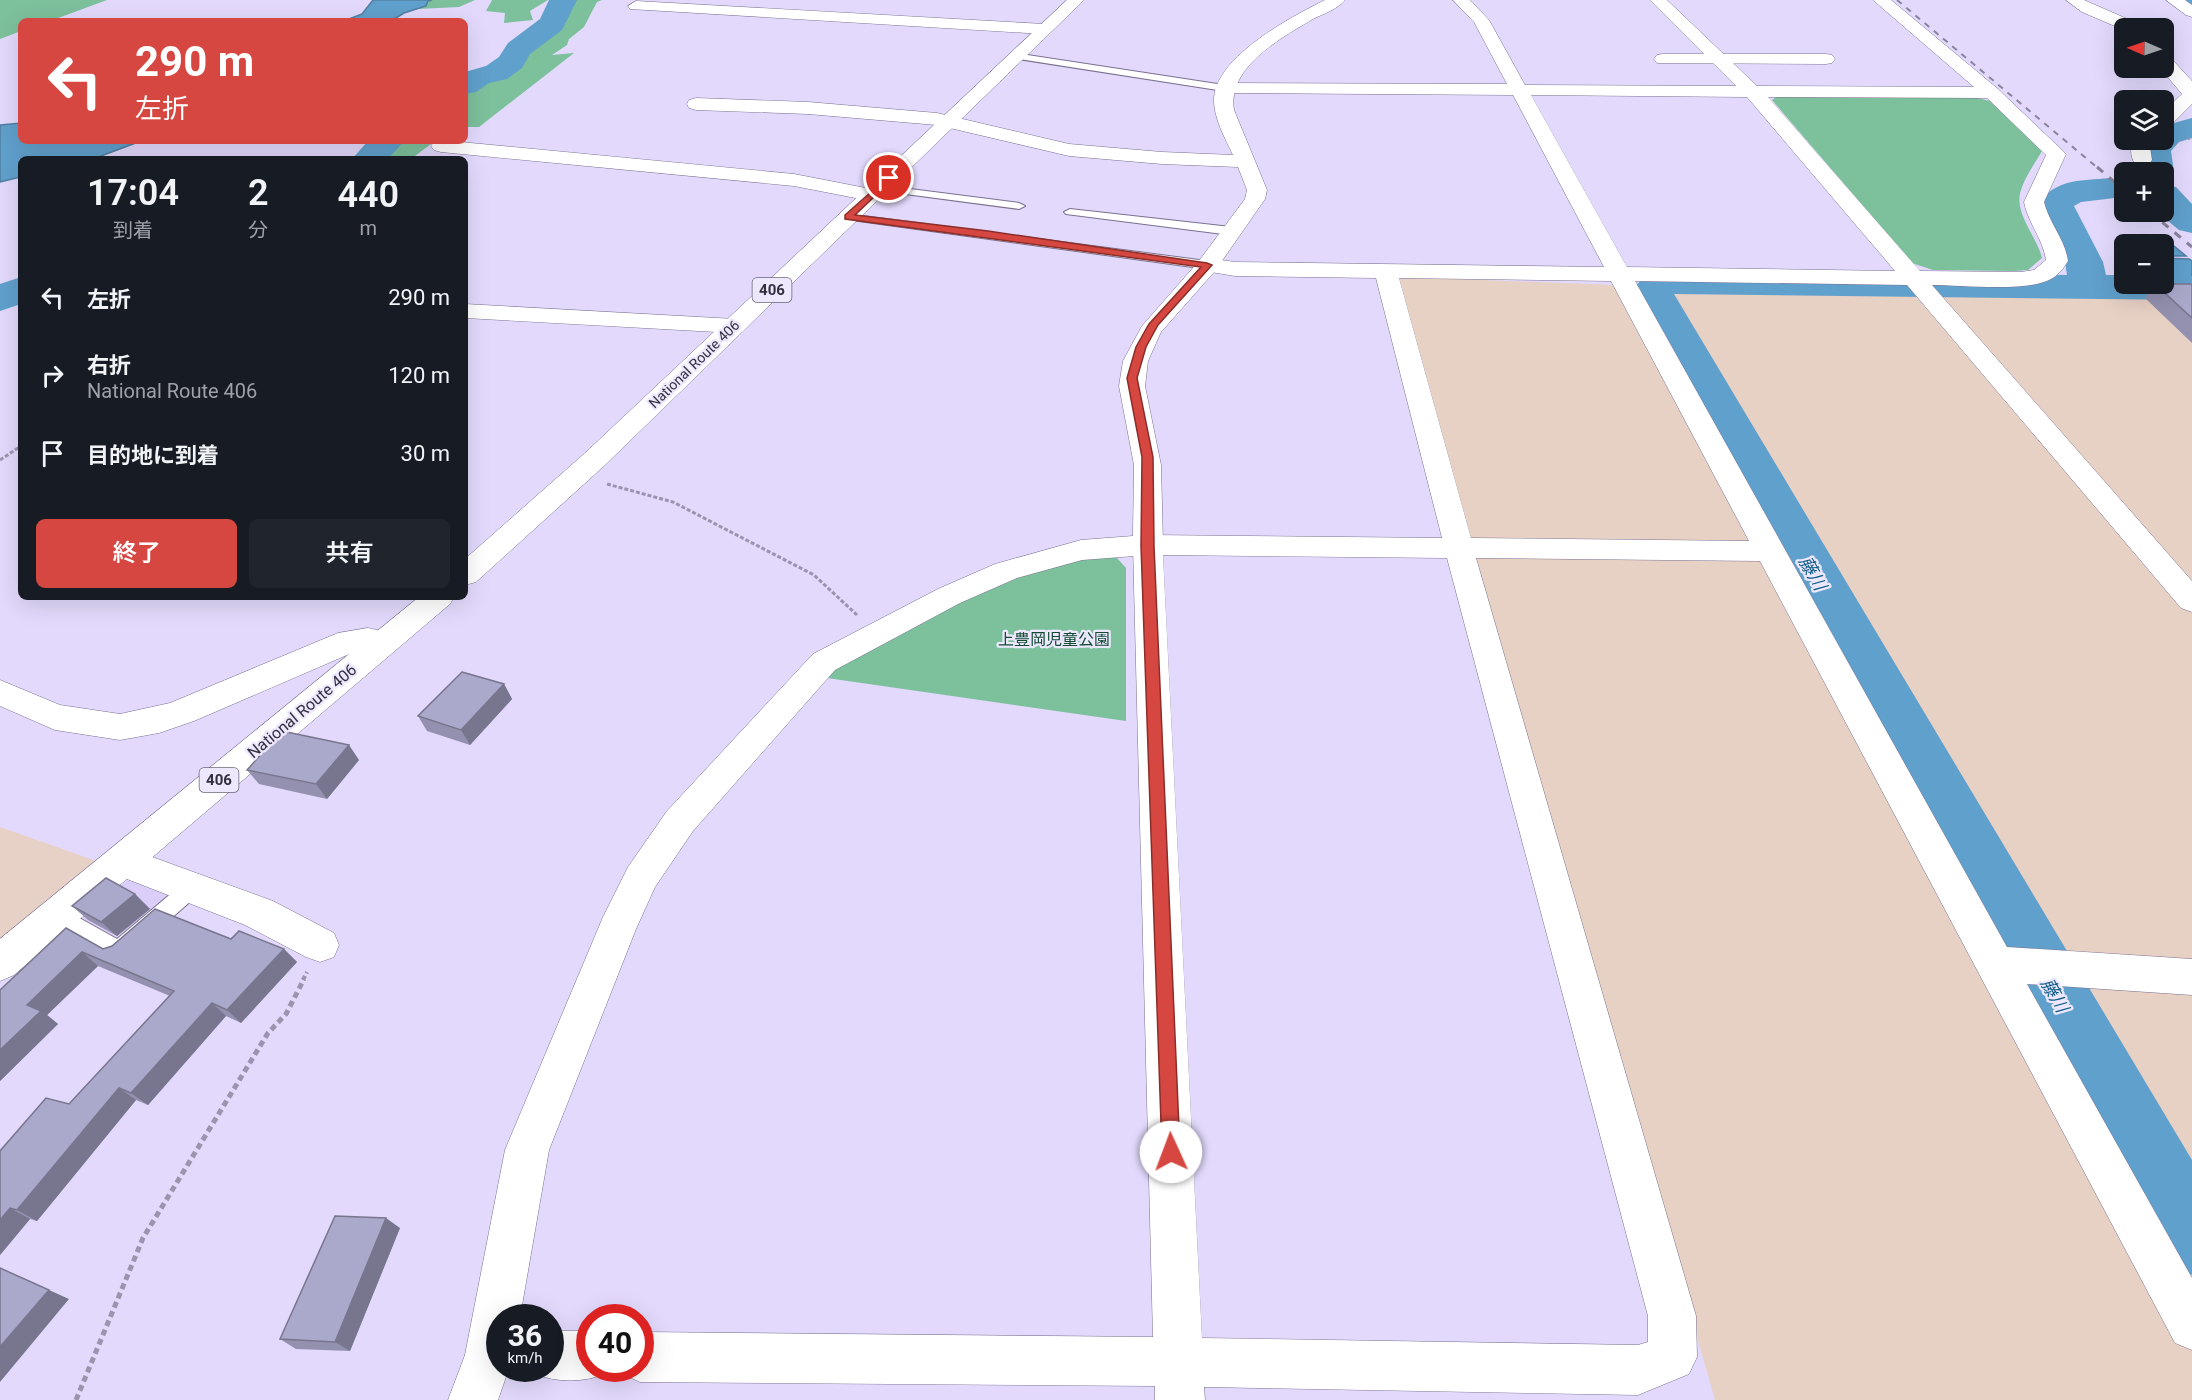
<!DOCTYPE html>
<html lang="ja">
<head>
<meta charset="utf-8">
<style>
	body { margin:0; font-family:Roboto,"Noto Sans JP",sans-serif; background:#20242c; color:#f1f3f6; height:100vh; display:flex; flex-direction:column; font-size:22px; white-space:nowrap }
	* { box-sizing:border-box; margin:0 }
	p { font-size:20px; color:#9ea1a6 }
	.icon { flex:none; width:33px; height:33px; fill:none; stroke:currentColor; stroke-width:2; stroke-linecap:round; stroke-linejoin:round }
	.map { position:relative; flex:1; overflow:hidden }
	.panel { position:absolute; left:18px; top:156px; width:450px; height:444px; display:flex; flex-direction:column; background:#171b24; border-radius:9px; box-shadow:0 6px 24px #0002 }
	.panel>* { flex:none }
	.hud { position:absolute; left:18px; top:18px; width:450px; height:126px; border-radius:9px; box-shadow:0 6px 24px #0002; background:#d64741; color:#fff; overflow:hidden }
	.needle { width:39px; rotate:272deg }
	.controls { position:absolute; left:2114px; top:18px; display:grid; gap:12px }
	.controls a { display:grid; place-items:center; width:60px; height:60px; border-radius:9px; background:#171b24; box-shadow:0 6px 24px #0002; font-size:30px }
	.speed { position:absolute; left:486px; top:1304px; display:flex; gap:12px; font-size:30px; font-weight:700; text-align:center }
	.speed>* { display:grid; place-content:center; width:78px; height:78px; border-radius:50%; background:#171b24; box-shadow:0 6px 24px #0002; line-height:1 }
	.speed small { font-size:15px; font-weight:400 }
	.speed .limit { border:9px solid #d22; background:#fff; color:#111 }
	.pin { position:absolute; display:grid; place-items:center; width:51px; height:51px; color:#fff; margin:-26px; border:3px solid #fff; border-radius:50%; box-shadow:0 2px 6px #0007 }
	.me { position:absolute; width:66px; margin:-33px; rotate:358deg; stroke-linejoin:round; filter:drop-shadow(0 0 4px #0008) }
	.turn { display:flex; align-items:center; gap:21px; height:126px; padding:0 18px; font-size:27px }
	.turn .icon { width:78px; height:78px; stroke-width:2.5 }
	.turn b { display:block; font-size:42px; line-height:51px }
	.eta { display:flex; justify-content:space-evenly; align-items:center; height:102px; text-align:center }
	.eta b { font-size:36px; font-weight:600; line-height:42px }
	.action { display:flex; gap:12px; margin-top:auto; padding:12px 18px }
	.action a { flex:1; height:69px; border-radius:9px; background:#d64741; color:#fff; font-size:24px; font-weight:600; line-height:69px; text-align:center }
	.action a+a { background:#20242c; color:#f1f3f6 }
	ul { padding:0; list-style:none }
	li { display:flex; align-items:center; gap:18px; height:78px; padding:0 18px }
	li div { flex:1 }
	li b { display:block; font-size:22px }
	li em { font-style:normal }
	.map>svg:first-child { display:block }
	.built { fill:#dbcff9 }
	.industrial { fill:#e7d0c4 }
	.medical { fill:#e7d0c5 }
	.green { fill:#7dc09c }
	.water { fill:#60a0cc; stroke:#527ea1; stroke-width:1.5 }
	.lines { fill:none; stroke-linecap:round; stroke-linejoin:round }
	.river { fill:#60a0cc; fill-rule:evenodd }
	.service-casing { stroke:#7a7190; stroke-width:2 }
	.minor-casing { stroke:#7a7190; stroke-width:1 }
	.tertiary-casing { stroke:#7a7190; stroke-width:1 }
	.trunk-casing { stroke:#7a7190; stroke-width:1 }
	.path-far3 { stroke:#9b94ae; stroke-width:2; stroke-dasharray:2 1.5; stroke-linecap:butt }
	.path-far2 { stroke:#9b94ae; stroke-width:3; stroke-dasharray:4 2; stroke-linecap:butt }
	.path-far1 { stroke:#9b94ae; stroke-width:4; stroke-dasharray:4.5 3; stroke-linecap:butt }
	.path { stroke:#9b94ae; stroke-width:5; stroke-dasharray:6 4; stroke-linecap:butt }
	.service { fill:#fff; fill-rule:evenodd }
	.minor { fill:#fff; fill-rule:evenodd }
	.tertiary { fill:#fff; fill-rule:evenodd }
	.trunk { fill:#fff; fill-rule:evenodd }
	.rail-far1 { stroke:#89839b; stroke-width:2; stroke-dasharray:6 6; stroke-linecap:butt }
	.rail { stroke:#89839b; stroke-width:3; stroke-dasharray:8 8; stroke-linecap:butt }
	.wall { fill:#9391af }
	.shaded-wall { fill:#78768e }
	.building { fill:#aba9cb; stroke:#78768e; stroke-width:1.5 }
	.route { fill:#d64741; stroke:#8b2e2a; stroke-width:1.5 }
	.labels { text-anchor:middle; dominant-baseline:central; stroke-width:4.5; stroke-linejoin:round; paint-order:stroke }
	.far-street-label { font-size:14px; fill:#332f3d; stroke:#eee8fe }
	.shield { fill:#eee8fe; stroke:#6b6677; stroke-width:1.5 }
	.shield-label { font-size:15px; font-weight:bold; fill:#332f3d }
	.park-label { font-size:16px; fill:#0f4a31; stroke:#eee8fe }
	.street-label { font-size:16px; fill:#332f3d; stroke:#eee8fe }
	.water-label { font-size:18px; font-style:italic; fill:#0c5b86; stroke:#eee8fe }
</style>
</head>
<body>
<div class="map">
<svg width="2192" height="1400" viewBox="0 0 2192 1400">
	<rect width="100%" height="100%" fill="#e2d9fc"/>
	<path class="built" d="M 132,877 L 186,905 L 118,963 L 67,931 Z"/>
	<path class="industrial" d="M 1405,277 L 1665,287 L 1940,292 L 2192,292 L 2192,1400 L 1715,1400 L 1396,282 Z"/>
	<path class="medical" d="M 0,827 L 96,861 L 0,939 Z"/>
	<path class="green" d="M 0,0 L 107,0 L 50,21 L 21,21 L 21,31 L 0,39 Z
		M 432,0 L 475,0 L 459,7 L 417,9 L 426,6 L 428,1 Z
		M 492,0 L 548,0 L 530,11 L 533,20 L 504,23 L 505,13 L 486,11 Z
		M 563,0 L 602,0 L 597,2 L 584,27 L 569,39 L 567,45 L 552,55 L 574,53 L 479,127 L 465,127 L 465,85 L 480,76 L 496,72 L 511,62 L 518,49 L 552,24 Z
		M 1779,95 L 1973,97 L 1990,101 L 2042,151 C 2035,163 2025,177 2021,190 C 2013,213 2037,236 2042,258 L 2028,270 L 2014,271 L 1933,270 L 1912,263 L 1772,100 Z
		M 387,141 L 435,141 L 411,159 L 369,159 Z
		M 1080,558 L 1117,558 L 1126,568 L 1126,721 L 827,678 L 835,668 L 952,603 L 1006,579 Z"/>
	<path class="water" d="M 373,0 L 432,0 L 428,1 L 426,6 L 404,13 L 391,21 L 344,21 L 362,14 Z
		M 21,123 L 21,141 L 141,141 L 93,159 L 21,159 L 21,177 L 0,182 L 0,125 Z
		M 2138,241 L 2169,242 L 2186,256 L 2163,256 L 2163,244 L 2130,244 L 2128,243 Z
		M 2163,258 L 2189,259 L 2192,261 L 2192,286 L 2167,285 L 2163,282 Z"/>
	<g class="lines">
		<path class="river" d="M 549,0 L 577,0 L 562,30 L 530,54 L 522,68 L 507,79 L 489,83 L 476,92 L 465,94 L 465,72 L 486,66 L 499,57 L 508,43 L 540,19 Z
			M 2176,0 L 2192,0 L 2192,9 L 2180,6 Z
			M 2192,118 L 2192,138 L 2179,142 L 2171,151 L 2174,172 L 2169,179 L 2163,181 L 2163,172 L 2140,172 L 2137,150 L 2145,140 L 2163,140 L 2163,126 Z
			M 368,141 L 404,141 L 388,159 L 352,159 Z
			M 2110,178 L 2124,184 L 2123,197 L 2081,202 L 2074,206 L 2103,262 L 2106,275 L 2124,275 L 2124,284 L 2163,284 L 2163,276 L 2192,276 L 2192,300 L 1674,294 L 2192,1160 L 2192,1275 L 2164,1263 L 1632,290 C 1641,278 1651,274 1665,270 L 2067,275 L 2065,262 L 2037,205 C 2056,178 2080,181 2110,178 Z
			M 2163,184 L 2176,187 L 2192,204 L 2192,233 L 2179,230 L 2157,212 L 2163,212 Z
			M 21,277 L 21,304 L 0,311 L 0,284 Z"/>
		<defs>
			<path id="service" d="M 1015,53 L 1224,85 L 1229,88 L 1224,91 L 1012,58 L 1012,54 Z
				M 879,185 L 1019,203 L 1025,206 L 1019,209 L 875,190 L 873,188 Z
				M 1070,209 L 1231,227 L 1237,231 L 1231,235 L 1066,214 L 1064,212 Z
				M 848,214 L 1207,261 L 1213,265 L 1207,269 L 844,219 L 844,215 Z
				M 193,878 L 200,881 L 203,887 L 200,893 L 126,958 L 118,960 L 51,921 L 48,915 L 51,909 L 58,906 L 117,939 L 186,881 Z"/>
			<path id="minor" d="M 1325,0 L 1345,0 C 1338,9 1323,14 1313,19 C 1281,38 1227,67 1234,110 L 1267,190 L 1265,199 L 1215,271 L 1161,332 L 1148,361 L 1145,386 L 1161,465 L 1163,545 L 1158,552 L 1148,555 L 1082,560 L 1017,578 L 960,603 L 835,670 L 693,831 L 655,887 L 636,929 L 549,1150 L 520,1317 L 500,1317 L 500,1368 L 509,1368 L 498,1400 L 448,1400 L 465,1355 L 505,1150 L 603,917 L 628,867 L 667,811 L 813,654 L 938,589 L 995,564 L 1081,540 L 1133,536 L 1134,465 L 1119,386 L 1123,361 L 1142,326 L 1199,261 L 1245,199 L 1247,190 L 1238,167 L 1162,164 L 1069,156 L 937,125 L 808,114 L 696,110 L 689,108 L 687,104 L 689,100 L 696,98 L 808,102 L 937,113 L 1069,144 L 1162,152 L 1233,155 C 1225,138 1213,117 1214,98 C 1217,56 1291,17 1325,0 Z
				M 2066,0 L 2084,0 L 2132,21 L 2141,28 L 2124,30 L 2082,12 Z
				M 2166,0 L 2185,0 L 2192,5 L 2192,17 L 2186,15 Z
				M 636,1 L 1044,24 L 1052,29 L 1044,34 L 630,9 L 628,6 Z
				M 1663,54 L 1826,54 L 1832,55 L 1835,59 L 1832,63 L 1826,64 L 1657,63 L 1654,59 L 1657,55 Z
				M 2163,55 L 2169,56 L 2192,81 L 2192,104 L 2170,126 L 2163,128 L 2163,112 L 2182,94 L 2160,68 L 2163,68 Z
				M 2134,140 L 2153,140 L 2150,147 L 2152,160 L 2149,164 L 2135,164 C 2130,156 2130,148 2134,140 Z
				M 450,141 L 794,174 L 871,189 L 878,191 L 881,195 L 878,199 L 871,201 L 794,186 L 441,152 L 434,150 L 431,146 L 434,142 Z
				M 465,304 L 735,319 L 743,321 L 747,326 L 743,331 L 735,333 L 465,318 Z
				M 368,628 L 395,634 L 400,642 L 395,650 C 381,654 368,650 354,652 L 194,721 L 159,733 L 120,740 L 55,730 L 0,706 L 0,680 L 60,705 L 120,714 L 170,703 L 338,633 Z
				M 122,846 L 273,901 L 334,933 L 339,945 L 334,957 L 320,962 L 306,957 L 245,925 L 109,872 L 104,861 L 109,850 Z"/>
			<path id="tertiary" d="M 1453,0 L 1470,0 L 1489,20 L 1525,85 L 1736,86 L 1650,0 L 1667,0 L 1757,86 L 1974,87 L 1873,0 L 1891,0 L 1998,89 L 2066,154 L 2044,202 C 2049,223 2065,239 2068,261 C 2063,269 2058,276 2049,280 C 2023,292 1962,285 1932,285 L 2192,581 L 2192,612 L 2181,608 L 1907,285 L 1635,281 L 2007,947 L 2192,959 L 2192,995 L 2027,984 L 2192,1278 L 2192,1350 L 2175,1343 L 1760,561 L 1476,558 L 1696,1316 L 1697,1357 L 1689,1374 L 1638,1395 L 1204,1387 L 1205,1400 L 1155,1400 L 1155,1386 L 640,1382 L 623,1374 L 620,1368 L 640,1368 L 640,1332 L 1153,1337 L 1133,545 L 1138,538 L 1148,535 L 1442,538 L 1376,278 L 1235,276 L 1199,270 L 1196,265 L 1199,260 L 1207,258 L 1235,262 L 1604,267 L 1513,95 L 1224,93 L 1218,92 L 1215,88 L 1218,84 L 1224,83 L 1507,84 L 1474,22 ZM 1531,95 L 1747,97 L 1895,271 L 1627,267 ZM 1768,97 L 1987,98 L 2046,155 L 2024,202 C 2028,223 2043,239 2046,260 L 2034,270 L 2021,272 L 1920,271 ZM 1399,278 L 1611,281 L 1749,541 L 1471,538 ZM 1163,555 L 1447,558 L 1648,1316 L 1648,1342 L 1638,1345 L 1202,1338 Z
				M 489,1331 L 500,1331 L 500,1368 L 519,1368 L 517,1372 C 499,1380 490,1380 472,1372 L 465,1355 L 472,1338 Z
				M 550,1331 L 590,1331 L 590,1368 L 610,1368 L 607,1373 C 583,1383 557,1383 533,1373 L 530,1368 L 550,1368 Z"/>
			<path id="trunk" d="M 1067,0 L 1084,0 L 604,466 L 476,582 L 465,585 L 465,559 L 584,454 Z
				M 419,597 L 454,597 L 450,604 L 14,975 L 0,981 L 0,939 Z"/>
		</defs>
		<use href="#service" class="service-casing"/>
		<use href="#minor" class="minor-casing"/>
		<use href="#tertiary" class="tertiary-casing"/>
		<use href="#trunk" class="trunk-casing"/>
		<path class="path-far3" d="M 2188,139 L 2192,138"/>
		<path class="path-far2" d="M 0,460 L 21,446
			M 607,484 L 673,502 L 814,575 L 857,615"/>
		<path class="path-far1" d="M 303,980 L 307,972"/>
		<path class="path" d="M 76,1400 L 143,1238 L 268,1033 L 286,1014 L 304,979"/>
		<use href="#service" class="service"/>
		<use href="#minor" class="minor"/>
		<use href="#tertiary" class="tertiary"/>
		<use href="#trunk" class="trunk"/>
		<path class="rail-far1" d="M 1897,0 L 2099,169"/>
		<path class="rail" d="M 2097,167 L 2124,190
			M 2150,212 L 2192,247"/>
	</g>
	<path class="wall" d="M 2155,284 L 2192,284 L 2192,343 L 2145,298 Z
		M 504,684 L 512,699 L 470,745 L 427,731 L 418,716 Z
		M 359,760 L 327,799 L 259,784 L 247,770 Z
		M 135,894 L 150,909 L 117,936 L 88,920 L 72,906 Z
		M 66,928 L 103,949 L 231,939 L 284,949 L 297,962 L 241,1023 L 226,1016 L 148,1105 L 136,1100 L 37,1221 L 30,1219 L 0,1255 L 0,1151 L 69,1104 L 170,996 L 98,966 L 47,1015 L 58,1024 L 0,1081 L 0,990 Z
		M 400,1228 L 350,1351 L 296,1349 L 280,1339 Z"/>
	<path class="shaded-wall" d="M 504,684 L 512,699 L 470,745 L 461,730 Z
		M 349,745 L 359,760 L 327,799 L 316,784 Z
		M 135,894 L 150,909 L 117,936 L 101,922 Z
		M 284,949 L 297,962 L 241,1023 L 227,1010 Z
		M 82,952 L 98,966 L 47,1015 L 58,1024 L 0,1081 L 0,1050 L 27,1005 Z
		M 212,1003 L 226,1016 L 148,1105 L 131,1093 Z
		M 119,1088 L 136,1100 L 37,1221 L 17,1210 Z
		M 10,1208 L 30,1219 L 0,1255 L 0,1220 Z
		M 386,1218 L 400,1228 L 350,1351 L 335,1342 Z
		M 49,1290 L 69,1299 L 0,1382 L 0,1347 Z"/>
	<path class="building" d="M 2155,284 L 2192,284 L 2192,318 Z
		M 462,672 L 504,684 L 461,730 L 418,716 Z
		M 282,731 L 349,745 L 316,784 L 247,770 Z
		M 106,878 L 135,894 L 101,922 L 72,906 Z
		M 155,909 L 231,939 L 239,931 L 284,949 L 227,1010 L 212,1003 L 131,1093 L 119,1088 L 17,1210 L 10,1208 L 0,1220 L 0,1151 L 46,1098 L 69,1104 L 174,991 L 82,952 L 27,1005 L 41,1011 L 0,1050 L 0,990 L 66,928 L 103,949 L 112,946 Z
		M 335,1216 L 386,1218 L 335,1342 L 280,1339 Z
		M 0,1268 L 49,1290 L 0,1347 Z"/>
	<path class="route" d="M 889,176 L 892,177 L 892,180 L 855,215 L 988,231 L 1207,263 L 1212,265 L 1158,325 L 1146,347 L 1137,378 L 1153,457 L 1154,546 L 1180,1152 L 1177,1158 L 1171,1161 L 1165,1158 L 1162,1152 L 1141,546 L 1142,457 L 1127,378 L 1136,347 L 1149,324 L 1201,267 L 845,219 L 845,215 Z"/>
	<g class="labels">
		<g class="far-street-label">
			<text transform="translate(694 364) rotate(-44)">National Route 406</text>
		</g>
		<g class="shield">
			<rect x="752.5" y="278" width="39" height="24" rx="4.5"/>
			<rect x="199.5" y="768" width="39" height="24" rx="4.5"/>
		</g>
		<g class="shield-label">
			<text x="772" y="290">406</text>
			<text x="219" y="780">406</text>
		</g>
		<g class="park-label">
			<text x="1054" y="639">上豊岡児童公園</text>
		</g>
		<g class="street-label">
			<text transform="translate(302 711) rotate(-40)">National Route 406</text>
		</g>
		<g class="water-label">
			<text transform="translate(1813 573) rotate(60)">藤川</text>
			<text transform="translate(2055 995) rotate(60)">藤川</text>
		</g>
	</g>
</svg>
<div class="controls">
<a><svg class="needle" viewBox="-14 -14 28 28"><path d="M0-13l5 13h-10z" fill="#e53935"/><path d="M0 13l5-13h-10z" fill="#9ea1a6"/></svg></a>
<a><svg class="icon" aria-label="layers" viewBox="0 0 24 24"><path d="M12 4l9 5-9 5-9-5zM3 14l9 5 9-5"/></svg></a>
<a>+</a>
<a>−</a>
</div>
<div class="speed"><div>36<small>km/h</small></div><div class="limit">40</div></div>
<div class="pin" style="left:889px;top:178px;background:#d93025"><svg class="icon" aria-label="arrive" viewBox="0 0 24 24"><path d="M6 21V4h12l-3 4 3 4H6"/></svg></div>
<svg class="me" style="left:1171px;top:1152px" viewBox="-20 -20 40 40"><circle r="19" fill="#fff"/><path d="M0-13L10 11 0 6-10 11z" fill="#d64741"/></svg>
<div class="hud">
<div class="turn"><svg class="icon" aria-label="left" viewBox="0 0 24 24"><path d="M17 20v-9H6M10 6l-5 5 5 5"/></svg><div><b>290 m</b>左折</div></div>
</div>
<section class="panel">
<div class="eta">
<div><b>17:04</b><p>到着</p></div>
<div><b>2</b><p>分</p></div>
<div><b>440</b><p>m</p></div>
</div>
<ul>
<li><svg class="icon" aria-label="left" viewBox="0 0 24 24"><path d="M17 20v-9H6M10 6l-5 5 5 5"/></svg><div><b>左折</b></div><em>290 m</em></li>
<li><svg class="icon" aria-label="right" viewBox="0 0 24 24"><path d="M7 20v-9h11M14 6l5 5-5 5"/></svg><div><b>右折</b><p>National Route 406</p></div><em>120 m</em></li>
<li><svg class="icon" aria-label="arrive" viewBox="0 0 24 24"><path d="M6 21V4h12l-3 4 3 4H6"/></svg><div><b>目的地に到着</b></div><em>30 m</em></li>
</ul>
<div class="action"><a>終了</a><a>共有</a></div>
</section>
</div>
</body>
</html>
